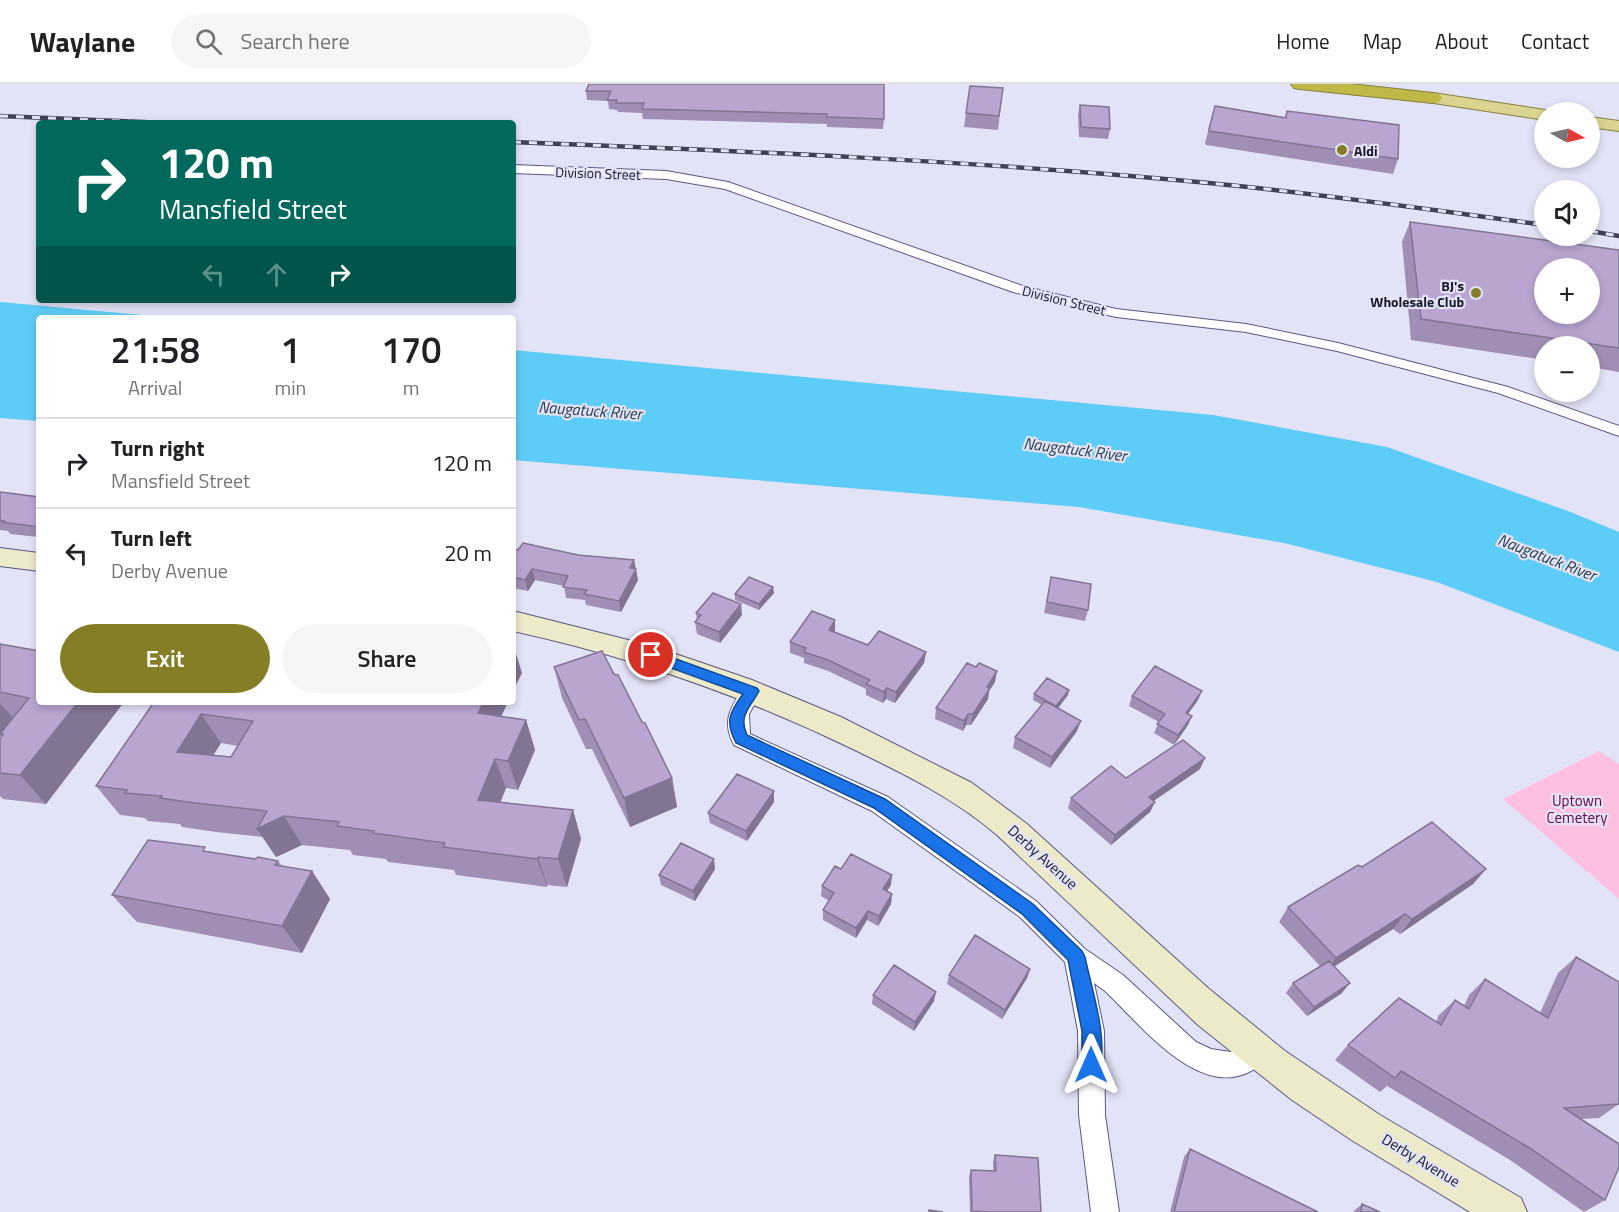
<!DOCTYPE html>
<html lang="en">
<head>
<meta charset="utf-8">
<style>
	body { margin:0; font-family:"Titillium Web",sans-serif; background:#f6f6f6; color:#202124; height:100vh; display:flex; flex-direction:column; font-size:22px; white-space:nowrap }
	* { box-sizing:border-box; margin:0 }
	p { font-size:20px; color:#757577 }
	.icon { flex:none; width:33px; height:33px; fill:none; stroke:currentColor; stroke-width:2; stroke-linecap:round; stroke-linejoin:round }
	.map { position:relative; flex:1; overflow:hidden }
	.panel { position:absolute; left:36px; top:231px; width:480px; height:390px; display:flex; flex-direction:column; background:#fff; border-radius:6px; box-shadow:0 3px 9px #0003 }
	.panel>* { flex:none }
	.banner { position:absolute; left:36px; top:36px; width:480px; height:183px; border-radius:6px; box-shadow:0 3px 9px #0003; background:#00695c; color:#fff; overflow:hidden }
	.needle { width:39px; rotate:98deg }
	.tools { position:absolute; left:1534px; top:18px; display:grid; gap:12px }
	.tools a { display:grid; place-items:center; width:66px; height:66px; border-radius:50%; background:#fff; box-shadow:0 3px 9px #0003; font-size:30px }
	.pin { position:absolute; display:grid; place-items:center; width:51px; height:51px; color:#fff; margin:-26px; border:3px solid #fff; border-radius:50%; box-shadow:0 2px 6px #0007 }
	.me { position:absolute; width:66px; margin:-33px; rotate:0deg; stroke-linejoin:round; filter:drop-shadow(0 0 4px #0008) }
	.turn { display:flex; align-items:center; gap:21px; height:126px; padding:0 24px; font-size:27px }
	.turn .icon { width:78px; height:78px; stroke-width:2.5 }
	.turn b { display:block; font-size:42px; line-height:51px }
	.lanes { display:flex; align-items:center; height:57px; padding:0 24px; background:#0003; justify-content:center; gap:30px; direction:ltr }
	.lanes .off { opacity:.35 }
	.eta { display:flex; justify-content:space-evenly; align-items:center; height:102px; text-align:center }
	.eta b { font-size:36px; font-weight:600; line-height:42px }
	.primary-button { display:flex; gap:12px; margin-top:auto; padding:12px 24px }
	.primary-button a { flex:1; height:69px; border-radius:36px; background:#847f27; color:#fff; font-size:24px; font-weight:600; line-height:69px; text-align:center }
	.primary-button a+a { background:#f6f6f6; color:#202124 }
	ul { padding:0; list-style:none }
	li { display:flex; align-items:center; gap:18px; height:90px; padding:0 24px; border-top:2px solid #e0e0e0 }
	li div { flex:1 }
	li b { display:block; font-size:22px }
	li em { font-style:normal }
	header { display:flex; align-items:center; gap:36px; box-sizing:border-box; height:84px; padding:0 30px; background:#fff; border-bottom:2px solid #e0e0e0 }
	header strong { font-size:28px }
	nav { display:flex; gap:33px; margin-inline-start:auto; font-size:21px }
	.search { width:420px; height:54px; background:#f6f6f6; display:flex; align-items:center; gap:15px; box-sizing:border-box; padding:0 21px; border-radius:33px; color:#757577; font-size:22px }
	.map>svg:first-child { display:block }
	.green { fill:#fec0e1 }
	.water { fill:#5dccf6 }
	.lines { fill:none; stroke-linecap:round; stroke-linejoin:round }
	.minor-casing { stroke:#5b5882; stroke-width:2 }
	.secondary-casing { stroke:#5b5882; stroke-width:2 }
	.primary-casing { stroke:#85803c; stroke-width:2 }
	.motorway-casing { stroke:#85803c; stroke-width:2 }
	.minor { fill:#fff; fill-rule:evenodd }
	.secondary { fill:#eceac8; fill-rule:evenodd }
	.primary { fill:#d9d490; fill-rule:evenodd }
	.motorway { fill:#bfb846; fill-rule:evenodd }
	.rail-casing { stroke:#424153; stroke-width:4.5 }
	.rail { stroke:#e3e3f7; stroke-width:3; stroke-dasharray:8; stroke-linecap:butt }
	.wall { fill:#a08eb4; fill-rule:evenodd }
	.shaded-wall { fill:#827492 }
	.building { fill:#baa5d1; stroke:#827492; stroke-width:1.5; fill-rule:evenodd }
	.route { fill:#1a73e8; stroke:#114b97; stroke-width:1.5 }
	.poi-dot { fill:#847f27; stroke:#e3e3f7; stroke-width:2 }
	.labels { text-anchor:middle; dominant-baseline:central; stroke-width:4.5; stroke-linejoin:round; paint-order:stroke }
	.far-poi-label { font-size:14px; font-weight:bold; fill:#181728; stroke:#e3e3f7; text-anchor:start }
	.far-street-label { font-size:14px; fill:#181728; stroke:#e3e3f7 }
	.park-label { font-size:15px; fill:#660447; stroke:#e3e3f7 }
	.street-label { font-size:15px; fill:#181728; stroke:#e3e3f7 }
	.water-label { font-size:16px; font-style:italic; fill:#243d47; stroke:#e3e3f7 }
</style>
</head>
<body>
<header>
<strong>Waylane</strong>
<div class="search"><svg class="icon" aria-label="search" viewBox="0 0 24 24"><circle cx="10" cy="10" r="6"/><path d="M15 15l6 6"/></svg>Search here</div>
<nav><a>Home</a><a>Map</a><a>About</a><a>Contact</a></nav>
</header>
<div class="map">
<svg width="1619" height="1128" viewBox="0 0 1619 1128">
	<rect width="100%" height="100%" fill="#e3e3f7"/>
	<path class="green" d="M 1599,667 L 1619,680 L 1619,815 L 1503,715 Z"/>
	<path class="water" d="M 0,218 L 175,234 L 39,234 L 39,337 L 0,334 Z
		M 513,266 L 1213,331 L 1387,363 L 1568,427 L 1619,448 L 1619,568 L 1437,498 L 1284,459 L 1079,423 L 513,376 Z"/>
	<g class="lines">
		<defs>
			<path id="minor" d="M 513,81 L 666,87 L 728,98 L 1023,202 L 1116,225 L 1246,240 L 1338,259 L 1508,303 L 1619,342 L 1619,352 L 1498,309 L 1337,267 L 1246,248 L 1116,233 L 1013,208 L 725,105 L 666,95 L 513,89 Z
				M 752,599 L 759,602 L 762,607 L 749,630 L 750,650 L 888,713 L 1036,817 L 1085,865 L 1123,891 L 1196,958 L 1211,965 L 1231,968 L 1257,954 L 1266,958 L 1270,967 C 1266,978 1258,984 1247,989 C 1195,1012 1139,939 1105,907 L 1094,899 L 1104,947 L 1105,1031 L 1119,1128 L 1091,1128 L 1079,1031 L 1078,947 L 1065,878 L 1020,833 L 872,727 L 734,661 C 721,637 731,622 745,602 Z"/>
			<path id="secondary" d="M 0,464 L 39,469 L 39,487 L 0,482 Z
				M 513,527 L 652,562 L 752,596 L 841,633 L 972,699 L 1027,740 L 1208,904 L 1285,967 L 1380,1031 L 1521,1114 L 1527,1128 L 1470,1128 L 1353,1057 L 1292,1016 L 1198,941 L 997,751 C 955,715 906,691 857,667 C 746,613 633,573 513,547 Z"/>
			<path id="primary" d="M 1433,9 L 1545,26 L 1552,28 L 1545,28 L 1545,36 L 1427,18 L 1425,14 Z
				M 1590,33 L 1619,37 L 1619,47 L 1590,43 Z"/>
			<path id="motorway" d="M 1291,0 L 1351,0 L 1433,9 L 1439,10 L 1442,14 L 1439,18 L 1433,19 L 1300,5 L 1294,4 Z"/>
		</defs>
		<use href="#minor" class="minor-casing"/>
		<use href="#secondary" class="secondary-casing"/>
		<use href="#primary" class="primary-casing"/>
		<use href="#motorway" class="motorway-casing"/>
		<use href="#minor" class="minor"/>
		<use href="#secondary" class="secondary"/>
		<use href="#primary" class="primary"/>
		<use href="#motorway" class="motorway"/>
		<defs>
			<path id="rail" d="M 0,32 L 167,39
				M 513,58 C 745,67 978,77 1209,99 C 1322,110 1433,126 1545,141
				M 1590,147 L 1619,152"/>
		</defs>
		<use href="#rail" class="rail-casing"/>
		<use href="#rail" class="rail"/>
	</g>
	<path class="wall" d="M 589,0 L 884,35 L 883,45 L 827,43 L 827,40 L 643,35 L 642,29 L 618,28 L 617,26 L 609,25 L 608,17 L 587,16 L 586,7 Z
		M 1003,4 L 998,46 L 964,43 L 966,29 Z
		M 1080,21 L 1110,45 L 1108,55 L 1079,53 L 1078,31 Z
		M 1215,22 L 1285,33 L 1287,27 L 1398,75 L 1393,90 L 1206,61 L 1205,59 Z
		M 1410,138 L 1619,166 L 1619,288 L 1590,283 L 1590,262 L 1545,262 L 1545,276 L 1411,256 L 1402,158 Z
		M 0,408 L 39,413 L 39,453 L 10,450 L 8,447 L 0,446 Z
		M 513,465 L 634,476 L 638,496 L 621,528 L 586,521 L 585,516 L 566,514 L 564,502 L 535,496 L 528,507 L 513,504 Z
		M 1051,493 L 1088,526 L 1085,537 L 1044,529 Z
		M 774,509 L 759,526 L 735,516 L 735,510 Z
		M 696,529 L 742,531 L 720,559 L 697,550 L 695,538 L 697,537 Z
		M 835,536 L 834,548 L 868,561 L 926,568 L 924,579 L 895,619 L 886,615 L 883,619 L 866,611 L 866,605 L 828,587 L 804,579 L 804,574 L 790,569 L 790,558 Z
		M 0,560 L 39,618 L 124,618 L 46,720 L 3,715 L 0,712 L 0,655 L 2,652 L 1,651 L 0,652 Z
		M 554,583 L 614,590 L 642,638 L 672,694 L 677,723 L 630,743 L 592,665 L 586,665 L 562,614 Z
		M 995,598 L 989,607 L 988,615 L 971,641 L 966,641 L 963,647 L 935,635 L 936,624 Z
		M 1034,610 L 1068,611 L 1058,624 L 1077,647 L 1050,684 L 1013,664 L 1015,653 L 1042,621 L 1033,616 Z
		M 1132,612 L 1198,616 L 1188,630 L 1188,641 L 1174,661 L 1154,649 L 1159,638 L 1129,622 Z
		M 154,618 L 501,633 L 526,636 L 535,666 L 518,706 L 506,704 L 500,718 L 573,726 L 581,755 L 567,803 L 547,801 L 547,803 L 456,791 L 454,786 L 388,778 L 386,775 L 353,771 L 350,766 L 302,761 L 276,773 L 263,753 L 216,748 L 182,743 L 180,740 L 148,737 L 145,734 L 120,731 L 96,702 ZM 221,659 L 238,662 L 231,673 L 213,671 Z
		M 1200,685 L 1154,717 L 1155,718 L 1150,728 L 1111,761 L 1068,724 L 1071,714 L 1126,694 Z
		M 774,707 L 774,718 L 747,757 L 710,739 L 708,729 Z
		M 209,768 L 255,775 L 278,777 L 282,782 L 312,787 L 330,815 L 302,869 L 137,838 L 112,811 Z
		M 1362,783 L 1486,785 L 1473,800 L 1400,850 L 1393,845 L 1334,883 L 1342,909 L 1307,932 L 1286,909 L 1293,899 L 1320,882 L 1279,838 L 1288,823 Z
		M 715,785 L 695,817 L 661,801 L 659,791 Z
		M 841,785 L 891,801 L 887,807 L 892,810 L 891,820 L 878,842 L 867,836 L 856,854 L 823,836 L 823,826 L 829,817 L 821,812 L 822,802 Z
		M 1576,873 L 1619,1020 L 1599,1034 L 1581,1035 L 1605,1116 L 1584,1128 L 1510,1076 L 1387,1002 L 1380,1008 L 1335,976 L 1348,961 L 1436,938 L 1439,931 L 1455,916 L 1464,922 L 1469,911 L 1485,895 L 1540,929 L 1558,889 Z
		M 1030,885 L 1027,894 L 1002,935 L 947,900 L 949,891 Z
		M 873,911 L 934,917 L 914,947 L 872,920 Z
		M 1190,1065 L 1318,1128 L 1170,1128 L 1184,1073 Z
		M 995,1071 L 1041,1128 L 970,1128 L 969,1093 L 971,1086 L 993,1087 L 993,1078 Z
		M 1362,1120 L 1380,1128 L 1353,1128 L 1354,1127 Z"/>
	<path class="shaded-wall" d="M 634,476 L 638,496 L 621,528 L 619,517 L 630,484 Z
		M 532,485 L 535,496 L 528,507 L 525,496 Z
		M 773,503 L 774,509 L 759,526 L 759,520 Z
		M 741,520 L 742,531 L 720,559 L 719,548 Z
		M 835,536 L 835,547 L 828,557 L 829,546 Z
		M 513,560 L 522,589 L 513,607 Z
		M 926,568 L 924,579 L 895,619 L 896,608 Z
		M 997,587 L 995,598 L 989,607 L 988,615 L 971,641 L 973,630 L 987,603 Z
		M 887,604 L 886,615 L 883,619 L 884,608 Z
		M 1069,606 L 1068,611 L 1055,628 L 1056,622 Z
		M 1202,607 L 1198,616 L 1182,638 L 1186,629 Z
		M 78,618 L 124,618 L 46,720 L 20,691 Z
		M 484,618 L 508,618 L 489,659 L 478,629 Z
		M 0,619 L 14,635 L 0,652 Z
		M 201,630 L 221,659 L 197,697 L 177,668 Z
		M 968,630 L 966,641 L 963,647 L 964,637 Z
		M 1192,632 L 1188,641 L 1174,661 L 1178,651 Z
		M 526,636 L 535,666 L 518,706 L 508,677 Z
		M 1081,637 L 1077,647 L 1050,684 L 1052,673 Z
		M 1205,674 L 1200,685 L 1144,723 L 1149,713 Z
		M 495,675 L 506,704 L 490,745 L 478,716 Z
		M 672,694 L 677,723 L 630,743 L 624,714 Z
		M 774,707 L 774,718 L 747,757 L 746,747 Z
		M 1155,718 L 1150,728 L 1111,761 L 1115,751 Z
		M 573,726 L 581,755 L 567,803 L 558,775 Z
		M 284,732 L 302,761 L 276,773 L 257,745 Z
		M 538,773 L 547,801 L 547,803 L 537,775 Z
		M 714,775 L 715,785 L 695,817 L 693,807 Z
		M 1486,785 L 1473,800 L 1400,850 L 1412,835 Z
		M 312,787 L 330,815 L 302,869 L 282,842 Z
		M 892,791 L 891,801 L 882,815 L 883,805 Z
		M 892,810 L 891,820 L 878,842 L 879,832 Z
		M 868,827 L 867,836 L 856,854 L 856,844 Z
		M 1405,830 L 1393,845 L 1325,888 L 1336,874 Z
		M 1030,885 L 1027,894 L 1002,935 L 1005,926 Z
		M 1350,899 L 1342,909 L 1307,932 L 1314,923 Z
		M 936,908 L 934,917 L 914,947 L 915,938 Z"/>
	<path class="building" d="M 589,0 L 884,0 L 884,35 L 827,33 L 827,30 L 642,25 L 644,19 L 616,19 L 617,16 L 607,16 L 611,7 L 586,7 Z
		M 970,2 L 1003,4 L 999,32 L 966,29 Z
		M 1080,21 L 1109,23 L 1110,45 L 1081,43 Z
		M 1215,22 L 1286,34 L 1287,27 L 1399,41 L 1398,75 L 1209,47 L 1209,45 Z
		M 1410,138 L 1619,166 L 1619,264 L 1421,235 ZM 1545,184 L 1590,184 L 1590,230 L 1545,230 Z
		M 0,408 L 39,413 L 39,443 L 2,438 L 4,437 L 0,436 Z
		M 523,459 L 578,471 L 634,476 L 630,484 L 636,485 L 619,517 L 584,510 L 587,506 L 563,503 L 568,492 L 532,485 L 525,496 L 513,493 L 513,465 L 518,466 Z
		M 749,493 L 773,503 L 759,520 L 735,510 Z
		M 1051,493 L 1091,500 L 1088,526 L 1047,518 Z
		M 713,509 L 741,520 L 719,548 L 695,538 L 701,531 L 696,529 Z
		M 812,527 L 835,536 L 829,546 L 868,561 L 879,547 L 926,568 L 896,608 L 887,604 L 884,608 L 866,600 L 870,596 L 828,576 L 804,568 L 806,564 L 790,558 Z
		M 0,560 L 39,567 L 39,618 L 78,618 L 20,691 L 0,689 L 0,655 L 3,650 L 0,650 L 29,614 L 0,608 Z
		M 602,567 L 614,590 L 618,591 L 642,638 L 645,639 L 672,694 L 624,714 L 585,635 L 579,636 L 554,583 Z
		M 967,579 L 976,583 L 979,579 L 997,587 L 987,603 L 990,604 L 973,630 L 968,630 L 964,637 L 936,624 Z
		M 1155,582 L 1202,607 L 1186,629 L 1192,632 L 1178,651 L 1157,640 L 1165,630 L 1132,612 Z
		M 1047,594 L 1069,606 L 1056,622 L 1034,610 Z
		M 1045,617 L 1081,637 L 1052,673 L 1015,653 Z
		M 154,618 L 484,618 L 478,629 L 526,636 L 508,677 L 495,675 L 478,716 L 573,726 L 558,775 L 538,773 L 537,775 L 443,763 L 445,759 L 373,749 L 374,747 L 337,742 L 339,738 L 284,732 L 257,745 L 267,727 L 195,719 L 160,714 L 162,712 L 125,709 L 127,706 L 96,702 ZM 201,630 L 253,637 L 231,673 L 177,668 Z
		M 1183,656 L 1205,674 L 1149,713 L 1155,718 L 1115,751 L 1071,714 L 1111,682 L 1126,694 Z
		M 737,690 L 774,707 L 746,747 L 708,729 Z
		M 1432,738 L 1486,785 L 1412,835 L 1405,830 L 1336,874 L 1288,823 L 1358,781 L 1362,783 Z
		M 148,756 L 205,763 L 203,767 L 255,775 L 258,773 L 278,777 L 275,781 L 312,787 L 282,842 L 112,811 Z
		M 681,759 L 714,775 L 693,807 L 659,791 Z
		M 851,770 L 892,791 L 883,805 L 892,810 L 879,832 L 868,827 L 856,844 L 823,826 L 834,809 L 822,802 L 835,782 L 841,785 Z
		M 975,851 L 1030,885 L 1005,926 L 949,891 Z
		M 1576,873 L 1619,898 L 1619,1020 L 1564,1024 L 1619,1060 L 1619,1083 L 1605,1116 L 1528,1063 L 1401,987 L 1395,994 L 1348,961 L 1399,914 L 1441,941 L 1455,916 L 1469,925 L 1485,895 L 1548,934 Z
		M 1329,877 L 1350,899 L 1314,923 L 1293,899 Z
		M 894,881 L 936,908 L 915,938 L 873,911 Z
		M 1190,1065 L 1318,1128 L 1174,1128 Z
		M 995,1071 L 1038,1074 L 1041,1128 L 990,1128 L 972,1127 L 971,1086 L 996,1087 Z
		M 1362,1120 L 1380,1128 L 1361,1128 Z
		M 929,1126 L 943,1128 L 929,1128 Z"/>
	<path class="route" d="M 651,566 L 757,604 L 759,607 C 750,624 738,632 747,651 L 885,715 L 1033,820 L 1082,867 L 1085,873 C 1091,903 1110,959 1098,988 L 1091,991 L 1085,988 L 1082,981 L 1082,947 L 1068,876 L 1022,830 L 874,724 L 736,659 C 725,638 729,629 743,610 L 646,575 L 644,571 L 646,567 Z"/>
	<g class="poi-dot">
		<circle cx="1342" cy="66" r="6"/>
		<circle cx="1476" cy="209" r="6"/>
	</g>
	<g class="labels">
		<g class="far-poi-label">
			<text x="1354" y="66">Aldi</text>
			<text x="1464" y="201" text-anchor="end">BJ's<tspan x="1464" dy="16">Wholesale Club</tspan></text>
		</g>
		<g class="far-street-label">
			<text transform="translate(598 89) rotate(2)">Division Street</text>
			<text transform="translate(1064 216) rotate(14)">Division Street</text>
		</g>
		<g class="park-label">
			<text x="1577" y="716">Uptown<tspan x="1577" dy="17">Cemetery</tspan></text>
		</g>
		<g class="street-label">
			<text transform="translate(1043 773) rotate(42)">Derby Avenue</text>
			<text transform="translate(1421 1076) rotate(31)">Derby Avenue</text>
		</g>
		<g class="water-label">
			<text transform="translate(590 326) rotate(4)">Naugatuck River</text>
			<text transform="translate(1075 365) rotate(7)">Naugatuck River</text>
			<text transform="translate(1547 473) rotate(21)">Naugatuck River</text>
		</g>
	</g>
</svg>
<div class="tools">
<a><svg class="needle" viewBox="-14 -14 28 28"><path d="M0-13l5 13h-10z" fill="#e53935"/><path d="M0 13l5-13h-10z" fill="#757577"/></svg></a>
<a><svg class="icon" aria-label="sound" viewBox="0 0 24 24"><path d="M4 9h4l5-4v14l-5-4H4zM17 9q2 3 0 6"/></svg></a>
<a>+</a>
<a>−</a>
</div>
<div class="pin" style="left:651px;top:571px;background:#d93025"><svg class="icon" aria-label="arrive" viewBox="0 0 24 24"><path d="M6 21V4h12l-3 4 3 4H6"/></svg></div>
<svg class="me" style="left:1091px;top:981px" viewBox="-20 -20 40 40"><path d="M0-17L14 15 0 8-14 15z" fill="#1a73e8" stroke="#fff" stroke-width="4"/></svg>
<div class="banner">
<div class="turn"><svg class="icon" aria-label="right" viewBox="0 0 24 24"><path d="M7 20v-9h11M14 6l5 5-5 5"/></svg><div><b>120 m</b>Mansfield Street</div></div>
<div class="lanes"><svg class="icon off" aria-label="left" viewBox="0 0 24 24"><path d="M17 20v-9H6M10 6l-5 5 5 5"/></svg><svg class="icon off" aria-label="ahead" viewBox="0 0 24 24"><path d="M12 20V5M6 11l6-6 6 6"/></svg><svg class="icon" aria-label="right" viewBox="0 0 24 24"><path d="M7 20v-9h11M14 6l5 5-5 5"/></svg></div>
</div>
<section class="panel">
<div class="eta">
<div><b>21:58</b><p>Arrival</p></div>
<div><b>1</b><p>min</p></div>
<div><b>170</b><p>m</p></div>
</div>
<ul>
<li><svg class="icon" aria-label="right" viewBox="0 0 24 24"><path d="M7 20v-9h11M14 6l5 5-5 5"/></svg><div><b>Turn right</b><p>Mansfield Street</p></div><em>120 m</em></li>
<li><svg class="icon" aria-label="left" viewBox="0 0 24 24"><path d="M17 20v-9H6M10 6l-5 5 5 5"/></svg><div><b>Turn left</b><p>Derby Avenue</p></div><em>20 m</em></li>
</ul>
<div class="primary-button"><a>Exit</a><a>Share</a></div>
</section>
</div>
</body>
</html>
